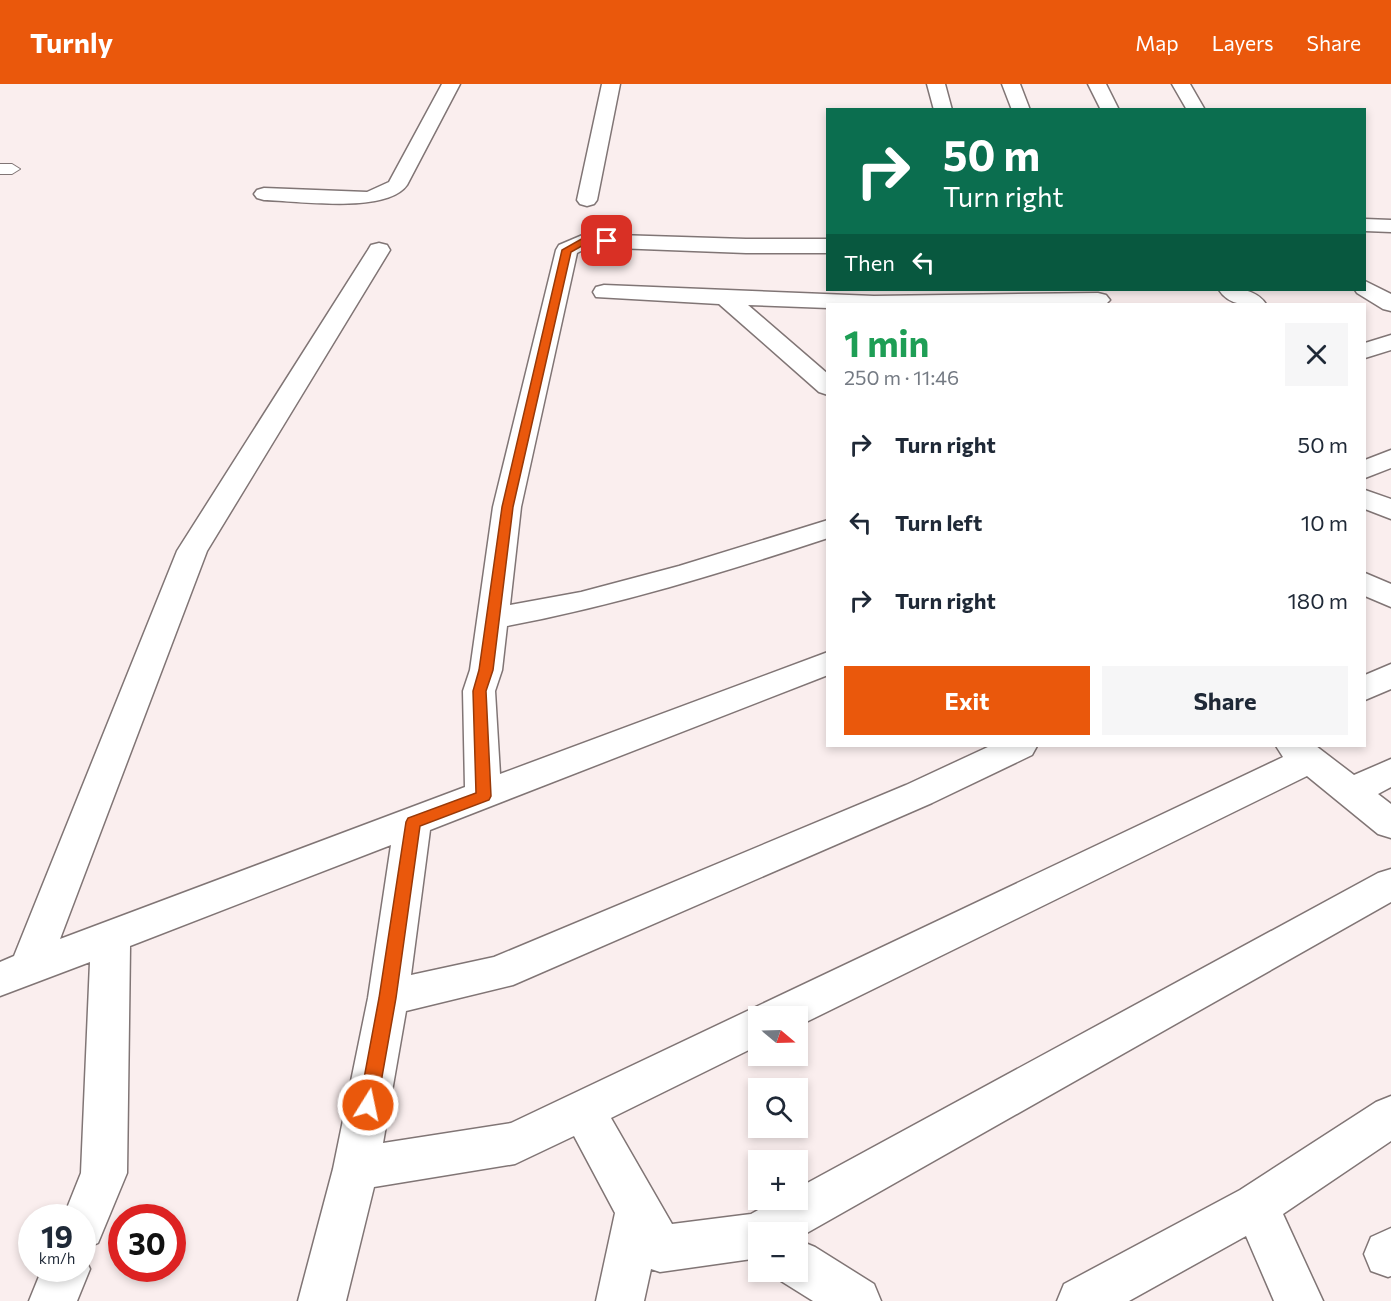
<!DOCTYPE html>
<html lang="en">
<head>
<meta charset="utf-8">
<style>
	body { margin:0; font-family:Commissioner,sans-serif; background:#f6f6f7; color:#1f2937; height:100vh; display:flex; flex-direction:column; font-size:22px; white-space:nowrap }
	* { box-sizing:border-box; margin:0 }
	p { font-size:20px; color:#747a83 }
	.icon { flex:none; width:33px; height:33px; fill:none; stroke:currentColor; stroke-width:2; stroke-linecap:round; stroke-linejoin:round }
	.map { position:relative; flex:1; overflow:hidden }
	.side { position:absolute; left:826px; top:219px; width:540px; height:444px; display:flex; flex-direction:column; background:#fff; border-radius:0px; box-shadow:0 3px 9px #0003 }
	.side>* { flex:none }
	.banner { position:absolute; left:826px; top:24px; width:540px; height:183px; border-radius:0px; box-shadow:0 3px 9px #0003; background:#0b6e4f; color:#fff; overflow:hidden }
	.needle { width:39px; rotate:109deg }
	.controls { position:absolute; left:748px; top:922px; display:grid; gap:12px }
	.controls a { display:grid; place-items:center; width:60px; height:60px; border-radius:0px; background:#fff; box-shadow:0 3px 9px #0003; font-size:30px }
	.speed { position:absolute; left:18px; top:1120px; display:flex; gap:12px; font-size:30px; font-weight:700; text-align:center }
	.speed>* { display:grid; place-content:center; width:78px; height:78px; border-radius:50%; background:#fff; box-shadow:0 3px 9px #0003; line-height:1 }
	.speed small { font-size:15px; font-weight:400 }
	.speed .limit { border:9px solid #d22; background:#fff; color:#111 }
	.pin { position:absolute; display:grid; place-items:center; width:51px; height:51px; color:#fff; margin:-26px; border-radius:12px; box-shadow:0 3px 9px #0006 }
	.me { position:absolute; width:66px; margin:-33px; rotate:10deg; stroke-linejoin:round; filter:drop-shadow(0 0 4px #0008) }
	.turn { display:flex; align-items:center; gap:21px; height:126px; padding:0 18px; font-size:27px }
	.turn .icon { width:78px; height:78px; stroke-width:2.5 }
	.turn b { display:block; font-size:42px; line-height:51px }
	.then { display:flex; align-items:center; height:57px; padding:0 18px; background:#0003; gap:12px; font-size:22px }
	.round { display:grid; place-items:center; flex:none; width:63px; height:63px; border-radius:0px; background:#f6f6f7 }
	.headline { display:flex; align-items:center; justify-content:space-between; height:102px; padding:0 18px }
	h1 { font-size:36px; font-weight:700; line-height:45px; color:#1e9e55 }
	.button { display:flex; gap:12px; margin-top:auto; padding:12px 18px }
	.button a { flex:1; height:69px; border-radius:0px; background:#ea580c; color:#fff; font-size:24px; font-weight:700; line-height:69px; text-align:center }
	.button a+a { background:#f6f6f7; color:#1f2937 }
	ul { padding:0; list-style:none }
	li { display:flex; align-items:center; gap:18px; height:78px; padding:0 18px }
	li div { flex:1 }
	li b { display:block; font-size:22px }
	li em { font-style:normal }
	header { display:flex; align-items:center; gap:36px; box-sizing:border-box; height:84px; padding:0 30px; background:#ea580c; color:#fff }
	header strong { font-size:28px }
	nav { display:flex; gap:33px; margin-inline-start:auto; font-size:21px }
	.map>svg:first-child { display:block }
	.lines { fill:none; stroke-linecap:round; stroke-linejoin:round }
	.service-casing { stroke:#807575; stroke-width:2 }
	.minor-casing { stroke:#807575; stroke-width:3 }
	.service { fill:#fff; fill-rule:evenodd }
	.minor { fill:#fff; fill-rule:evenodd }
	.route { fill:#ea580c; stroke:#983908; stroke-width:1.5 }
</style>
</head>
<body>
<header>
<strong>Turnly</strong>
<nav><a>Map</a><a>Layers</a><a>Share</a></nav>
</header>
<div class="map">
<svg width="1391" height="1217" viewBox="0 0 1391 1217">
	<rect width="100%" height="100%" fill="#faeeee"/>
	<g class="lines">
		<defs>
			<path id="service" d="M 0,80 L 12,80 L 20,85 L 12,90 L 0,90 Z"/>
			<path id="minor" d="M 442,0 L 460,0 L 407,101 C 387,130 298,117 264,116 L 257,114 L 254,110 L 257,106 L 264,104 L 367,108 L 389,98 Z
				M 602,0 L 620,0 L 597,116 L 594,120 L 587,122 L 580,120 L 577,116 Z
				M 927,0 L 945,0 L 952,26 L 934,26 Z
				M 1002,0 L 1020,0 L 1030,26 L 1012,26 Z
				M 1088,0 L 1106,0 L 1119,26 L 1101,26 Z
				M 1172,0 L 1190,0 L 1205,26 L 1187,26 Z
				M 1365,135 L 1391,136 L 1391,148 L 1365,147 Z
				M 585,150 L 746,155 L 828,155 L 828,169 L 746,169 L 589,163 L 577,169 L 521,423 L 510,521 L 581,508 L 679,482 L 828,436 L 828,454 C 722,489 617,521 507,542 L 502,586 L 495,607 L 500,690 L 828,568 L 828,591 L 430,746 L 411,891 L 494,873 L 906,701 L 990,662 L 1037,662 L 1032,671 L 932,719 L 513,901 L 406,927 L 383,1059 L 511,1039 L 1283,673 L 1276,662 L 1316,662 L 1354,691 L 1391,675 L 1391,703 L 1378,710 L 1391,720 L 1391,754 L 1378,750 L 1307,692 L 798,942 L 798,933 L 759,933 L 759,961 L 611,1034 L 672,1140 L 751,1130 L 776,1116 L 798,1116 L 798,1104 L 1378,789 L 1391,785 L 1391,818 L 798,1154 L 798,1149 L 759,1149 L 759,1174 L 660,1188 L 651,1185 L 644,1217 L 596,1217 L 615,1129 L 574,1052 L 515,1080 L 374,1103 L 346,1217 L 298,1217 L 333,1085 L 368,914 L 391,761 L 130,862 L 127,1089 L 98,1159 L 82,1166 L 82,1134 L 63,1134 L 81,1089 L 90,878 L 0,912 L 0,878 L 14,872 L 177,467 L 368,166 L 371,161 L 379,159 L 387,161 L 390,166 L 207,467 L 60,855 L 465,703 L 463,607 L 470,586 L 493,423 L 556,166 L 559,161 Z
				M 1365,197 L 1391,210 L 1391,227 L 1383,225 L 1357,209 L 1355,206 L 1365,206 Z
				M 604,201 L 874,212 L 1098,209 L 1106,211 L 1110,216 L 1106,220 L 828,220 L 828,224 L 748,221 L 828,290 L 828,311 L 819,308 L 719,220 L 596,213 L 593,208 L 596,203 Z
				M 1219,206 C 1235,204 1255,204 1266,220 C 1249,222 1229,222 1219,206 Z
				M 1391,251 L 1391,266 L 1365,274 L 1365,259 Z
				M 1391,366 L 1391,384 L 1365,394 L 1365,376 Z
				M 1365,406 L 1391,415 L 1391,435 L 1365,425 Z
				M 1365,489 L 1391,500 L 1391,523 L 1365,512 Z
				M 1391,580 L 1391,605 L 1365,616 L 1365,591 Z
				M 1391,1012 L 1391,1057 L 1283,1130 L 1323,1217 L 1274,1217 L 1246,1152 L 1129,1217 L 1057,1217 L 1064,1200 L 1240,1106 L 1376,1018 Z
				M 1391,1144 L 1391,1192 L 1388,1193 L 1371,1187 L 1364,1170 L 1371,1153 Z
				M 798,1156 L 815,1163 L 874,1200 L 881,1217 L 813,1217 L 781,1197 L 778,1188 L 798,1188 Z
				M 82,1168 L 90,1185 L 77,1217 L 29,1217 L 42,1185 L 82,1185 Z"/>
		</defs>
		<use href="#service" class="service-casing"/>
		<use href="#minor" class="minor-casing"/>
		<use href="#service" class="service"/>
		<use href="#minor" class="minor"/>
	</g>
	<path class="route" d="M 585,153 L 607,155 L 611,157 L 607,160 L 587,159 L 571,168 L 513,423 L 493,586 L 486,607 L 491,712 L 489,716 L 420,742 L 396,914 L 377,1021 L 374,1026 L 368,1029 L 362,1026 L 359,1021 L 379,914 L 406,738 L 408,734 L 476,709 L 473,607 L 479,586 L 502,423 L 562,166 Z"/>
</svg>
<div class="controls">
<a><svg class="needle" viewBox="-14 -14 28 28"><path d="M0-13l5 13h-10z" fill="#e53935"/><path d="M0 13l5-13h-10z" fill="#747a83"/></svg></a>
<a><svg class="icon" aria-label="search" viewBox="0 0 24 24"><circle cx="10" cy="10" r="6"/><path d="M15 15l6 6"/></svg></a>
<a>+</a>
<a>−</a>
</div>
<div class="speed"><div>19<small>km/h</small></div><div class="limit">30</div></div>
<div class="pin" style="left:607px;top:157px;background:#d93025"><svg class="icon" aria-label="arrive" viewBox="0 0 24 24"><path d="M6 21V4h12l-3 4 3 4H6"/></svg></div>
<svg class="me" style="left:368px;top:1021px" viewBox="-20 -20 40 40"><circle r="17" fill="#ea580c" stroke="#fff" stroke-width="3"/><path d="M0-11L8 9 0 5-8 9z" fill="#fff"/></svg>
<div class="banner">
<div class="turn"><svg class="icon" aria-label="right" viewBox="0 0 24 24"><path d="M7 20v-9h11M14 6l5 5-5 5"/></svg><div><b>50 m</b>Turn right</div></div>
<div class="then">Then<svg class="icon" aria-label="left" viewBox="0 0 24 24"><path d="M17 20v-9H6M10 6l-5 5 5 5"/></svg></div>
</div>
<section class="side">
<div class="headline"><div><h1>1 min</h1><p>250 m · 11:46</p></div><a class="round"><svg class="icon" aria-label="close" viewBox="0 0 24 24"><path d="M6 6l12 12M18 6L6 18"/></svg></a></div>
<ul>
<li><svg class="icon" aria-label="right" viewBox="0 0 24 24"><path d="M7 20v-9h11M14 6l5 5-5 5"/></svg><div><b>Turn right</b></div><em>50 m</em></li>
<li><svg class="icon" aria-label="left" viewBox="0 0 24 24"><path d="M17 20v-9H6M10 6l-5 5 5 5"/></svg><div><b>Turn left</b></div><em>10 m</em></li>
<li><svg class="icon" aria-label="right" viewBox="0 0 24 24"><path d="M7 20v-9h11M14 6l5 5-5 5"/></svg><div><b>Turn right</b></div><em>180 m</em></li>
</ul>
<div class="button"><a>Exit</a><a>Share</a></div>
</section>
</div>
</body>
</html>
